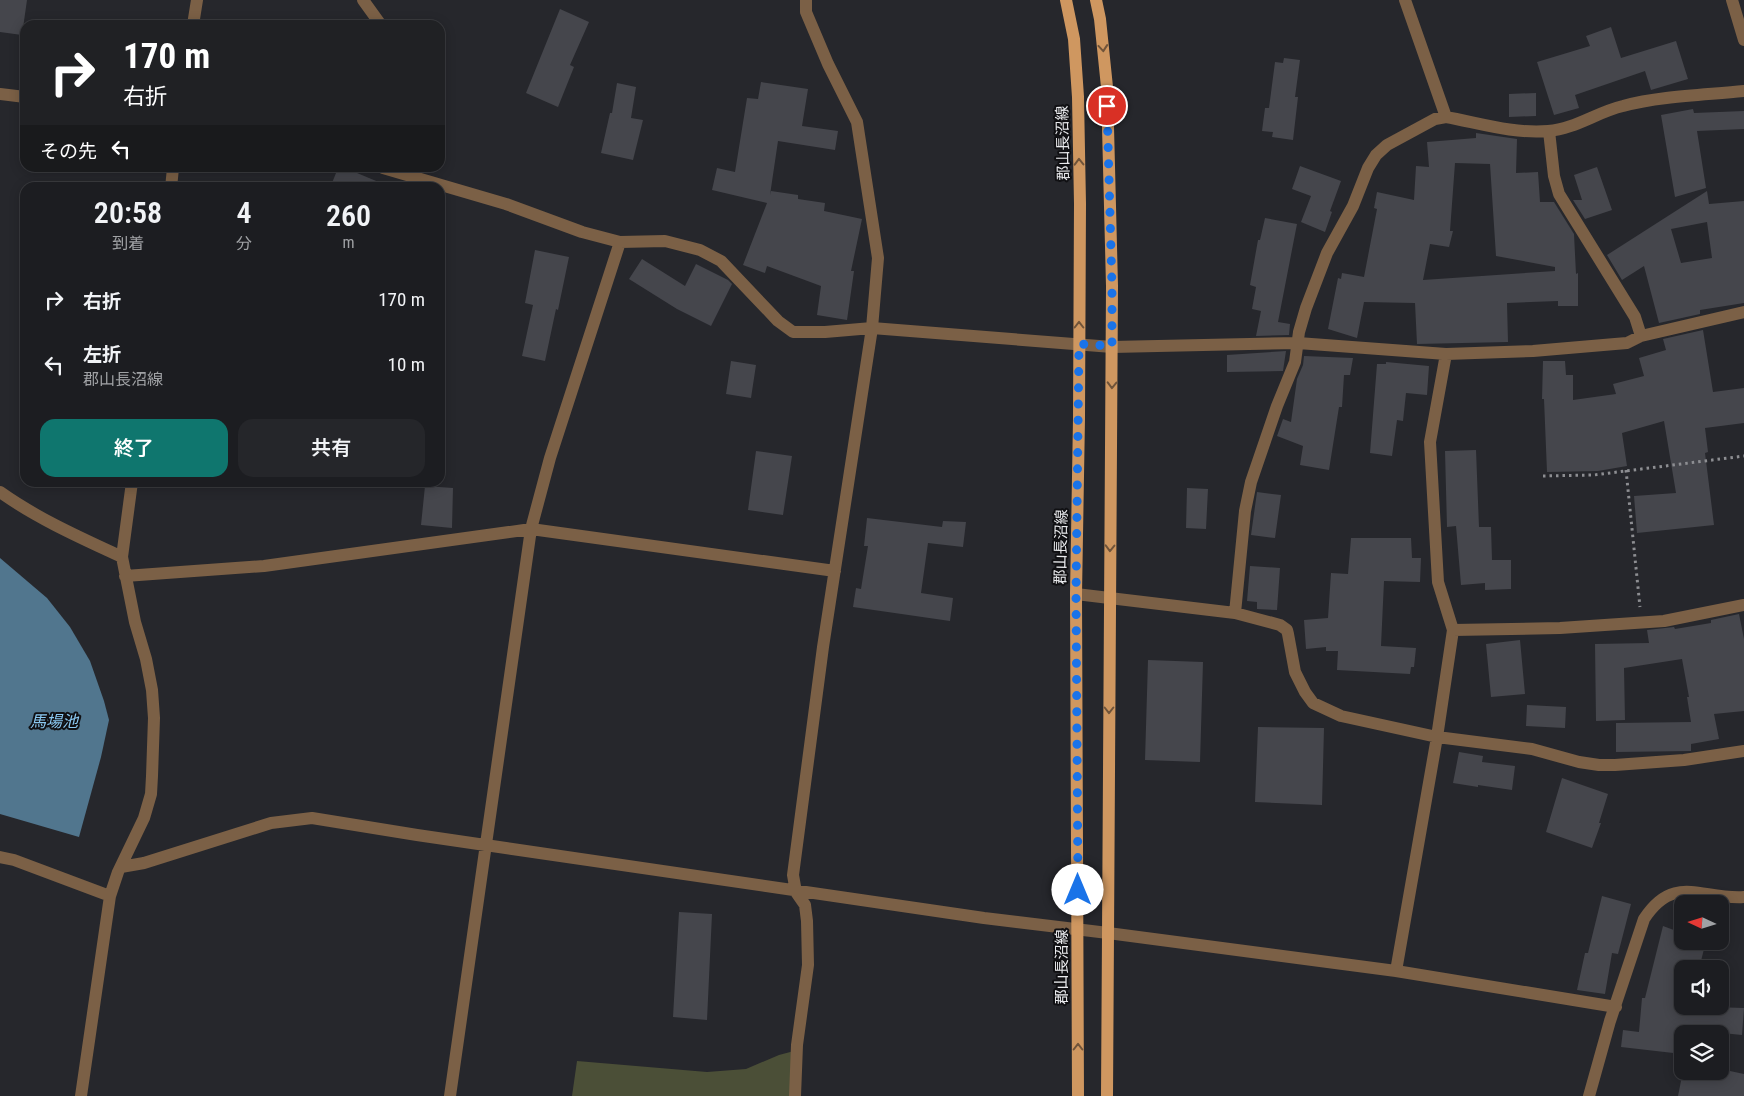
<!DOCTYPE html>
<html lang="ja">
<head>
<meta charset="utf-8">
<style>
	body { margin:0; font-family:"Roboto Condensed","Noto Sans JP",sans-serif; background:#25262a; color:#f1f3f6; height:100vh; display:flex; flex-direction:column; font-size:19px; white-space:nowrap }
	* { box-sizing:border-box; margin:0 }
	p { font-size:16px; color:#a0a2a5 }
	.icon { flex:none; width:28px; height:28px; fill:none; stroke:currentColor; stroke-width:2; stroke-linecap:round; stroke-linejoin:round }
	.map { position:relative; flex:1; overflow:hidden }
	.drawer { position:absolute; left:20px; top:182px; width:425px; height:305px; display:flex; flex-direction:column; background:#1c1d21; border-radius:15px; box-shadow:0 2px 12px #0003,0 0 0 1px #3a3b3f }
	.drawer>* { flex:none }
	.guide { position:absolute; left:20px; top:20px; width:425px; height:152px; border-radius:15px; box-shadow:0 2px 12px #0003,0 0 0 1px #3a3b3f; background:#202124; color:#fff; overflow:hidden }
	.needle { width:32px; rotate:274deg }
	.fabs { position:absolute; left:1674px; top:895px; display:grid; gap:10px }
	.fabs a { display:grid; place-items:center; width:55px; height:55px; border-radius:10px; background:#1c1d21; box-shadow:0 2px 12px #0003,0 0 0 1px #3a3b3f; font-size:25px }
	.pin { position:absolute; display:grid; place-items:center; width:42px; height:42px; color:#fff; margin:-21px; border:2px solid #fff; border-radius:50%; box-shadow:0 1px 5px #0007 }
	.me { position:absolute; width:55px; margin:-28px; rotate:0deg; stroke-linejoin:round; filter:drop-shadow(0 0 4px #0008) }
	.turn { display:flex; align-items:center; gap:18px; height:105px; padding:0 20px; font-size:22px }
	.turn .icon { width:65px; height:65px; stroke-width:2.5 }
	.turn b { display:block; font-size:35px; line-height:42px }
	.then { display:flex; align-items:center; height:48px; padding:0 20px; background:#0003; gap:10px; font-size:19px }
	.eta { display:flex; justify-content:space-evenly; align-items:center; height:85px; text-align:center }
	.eta b { font-size:30px; font-weight:600; line-height:35px }
	.button { display:flex; gap:10px; margin-top:auto; padding:10px 20px }
	.button a { flex:1; height:58px; border-radius:15px; background:#0f766e; color:#fff; font-size:20px; font-weight:600; line-height:58px; text-align:center }
	.button a+a { background:#25262a; color:#f1f3f6 }
	ul { padding:0; list-style:none }
	li { display:flex; align-items:center; gap:15px; height:65px; padding:0 20px }
	li div { flex:1 }
	li b { display:block; font-size:19px }
	li em { font-style:normal }
	.map>svg:first-child { display:block }
	.green { fill:#4b4f37 }
	.water { fill:#51768e }
	.building { fill:#45464c; fill-rule:evenodd }
	.lines { fill:none; stroke-linecap:round; stroke-linejoin:round }
	.path { stroke:#8d8e92; stroke-width:3; stroke-dasharray:2.5 4; stroke-linecap:butt }
	.minor { stroke:#7b6046; stroke-width:12 }
	.major { stroke:#cf9760; stroke-width:12 }
	.oneway { stroke:#70543a }
	.route { stroke:#1a73e8; stroke-width:9; stroke-dasharray:0 16.2 }
	.labels { text-anchor:middle; dominant-baseline:central; stroke-width:4; stroke-linejoin:round; paint-order:stroke }
	.street-label { font-size:15px; fill:#eaebee; stroke:#101013 }
	.water-label { font-size:16px; font-style:italic; fill:#8bc9f2; stroke:#101013 }
</style>
</head>
<body>
<div class="map">
<svg width="1744" height="1096" viewBox="0 0 1744 1096">
	<rect width="100%" height="100%" fill="#26272c"/>
	<path class="green" d="M 794,1051 L 791,1096 L 572,1096 L 577,1061 L 707,1072 L 746,1069 L 779,1055 Z"/>
	<path class="water" d="M 0,558 L 47,598 L 70,627 L 90,661 L 104,701 L 109,720 L 101,757 L 79,837 L 0,814 Z"/>
	<path class="building" d="M 0,0 L 27,0 L 22,35 L 0,32 Z
		M 560,9 L 589,22 L 570,65 L 574,67 L 558,107 L 526,93 Z
		M 1611,27 L 1621,58 L 1676,41 L 1688,79 L 1651,90 L 1645,71 L 1575,95 L 1579,108 L 1554,115 L 1537,62 L 1590,46 L 1586,36 Z
		M 1284,58 L 1300,60 L 1295,97 L 1298,97 L 1293,140 L 1272,137 L 1273,132 L 1262,131 L 1265,108 L 1269,108 L 1275,62 L 1283,63 Z
		M 761,82 L 808,89 L 802,126 L 838,131 L 835,150 L 778,141 L 770,195 L 771,191 L 798,195 L 798,199 L 825,203 L 824,211 L 862,219 L 851,271 L 854,271 L 847,320 L 817,315 L 821,286 L 767,266 L 765,273 L 743,265 L 767,203 L 712,190 L 717,168 L 735,172 L 747,98 L 758,99 Z
		M 617,83 L 636,87 L 631,118 L 643,120 L 633,160 L 601,153 L 610,113 L 612,113 Z
		M 1536,93 L 1536,116 L 1509,117 L 1509,94 Z
		M 1693,109 L 1694,113 L 1744,111 L 1744,129 L 1697,131 L 1706,188 L 1675,197 L 1661,115 Z
		M 1476,133 L 1517,139 L 1516,173 L 1538,172 L 1540,202 L 1554,202 L 1574,234 L 1576,274 L 1578,273 L 1578,306 L 1558,306 L 1558,301 L 1507,303 L 1508,342 L 1417,344 L 1415,303 L 1364,302 L 1357,338 L 1328,329 L 1338,278 L 1341,279 L 1342,273 L 1364,277 L 1377,209 L 1374,208 L 1377,192 L 1414,200 L 1416,166 L 1429,167 L 1427,142 L 1476,138 ZM 1455,163 L 1490,164 L 1496,256 L 1555,267 L 1555,271 L 1423,280 L 1430,244 L 1449,247 L 1453,231 L 1450,231 Z
		M 1300,166 L 1341,181 L 1330,211 L 1332,212 L 1325,232 L 1301,222 L 1311,196 L 1292,189 Z
		M 1597,167 L 1612,210 L 1585,219 L 1573,200 L 1582,200 L 1574,175 Z
		M 338,168 L 345,168 L 393,188 L 330,188 Z
		M 1707,191 L 1709,204 L 1744,201 L 1744,303 L 1700,310 L 1700,314 L 1659,323 L 1644,266 L 1622,280 L 1607,255 ZM 1707,222 L 1712,258 L 1681,263 L 1671,229 Z
		M 1265,218 L 1297,224 L 1278,322 L 1290,324 L 1289,335 L 1256,336 L 1261,311 L 1252,309 L 1256,287 L 1250,285 L 1258,240 L 1260,240 Z
		M 535,250 L 569,257 L 558,310 L 556,309 L 545,361 L 522,356 L 533,305 L 525,303 Z
		M 642,259 L 685,286 L 696,264 L 728,280 L 732,284 L 711,326 L 677,309 L 629,279 Z
		M 1703,330 L 1713,392 L 1744,388 L 1744,423 L 1705,428 L 1708,452 L 1705,453 L 1714,525 L 1637,533 L 1634,496 L 1676,493 L 1664,421 L 1622,433 L 1627,466 L 1598,471 L 1547,472 L 1544,399 L 1542,399 L 1543,361 L 1565,361 L 1566,375 L 1573,375 L 1573,400 L 1616,394 L 1613,384 L 1644,376 L 1639,358 L 1666,350 L 1663,339 Z
		M 1286,351 L 1283,371 L 1227,372 L 1227,355 Z
		M 1304,356 L 1353,358 L 1350,375 L 1344,375 L 1342,407 L 1339,407 L 1329,470 L 1300,465 L 1303,446 L 1277,436 L 1283,419 L 1291,422 L 1297,379 L 1303,365 Z
		M 731,361 L 756,365 L 751,398 L 726,394 Z
		M 1386,362 L 1429,366 L 1427,395 L 1406,393 L 1403,421 L 1397,420 L 1392,456 L 1370,453 L 1377,364 L 1386,364 Z
		M 1476,450 L 1479,527 L 1491,527 L 1492,560 L 1511,560 L 1511,589 L 1485,590 L 1485,583 L 1461,585 L 1456,526 L 1447,527 L 1445,451 Z
		M 756,451 L 792,456 L 783,515 L 748,510 Z
		M 425,486 L 453,488 L 452,528 L 421,525 Z
		M 1187,488 L 1208,489 L 1206,529 L 1186,528 Z
		M 1257,492 L 1281,495 L 1275,538 L 1251,535 Z
		M 867,518 L 942,527 L 943,521 L 966,522 L 963,547 L 928,543 L 921,593 L 953,598 L 950,621 L 853,607 L 856,588 L 861,589 L 868,546 L 864,546 Z
		M 1351,538 L 1411,538 L 1412,558 L 1421,558 L 1420,582 L 1384,581 L 1381,646 L 1416,648 L 1414,667 L 1411,667 L 1410,674 L 1337,670 L 1338,651 L 1326,651 L 1326,647 L 1306,649 L 1304,620 L 1328,618 L 1331,573 L 1348,574 Z
		M 1250,566 L 1280,568 L 1277,610 L 1257,609 L 1257,602 L 1247,601 Z
		M 1739,614 L 1744,639 L 1744,711 L 1714,714 L 1719,739 L 1691,744 L 1691,751 L 1616,752 L 1616,723 L 1691,722 L 1687,697 L 1689,697 L 1682,659 L 1624,668 L 1625,720 L 1596,721 L 1595,644 L 1649,643 L 1647,630 L 1674,627 L 1675,629 L 1711,623 L 1711,620 Z
		M 1520,640 L 1525,694 L 1491,697 L 1486,644 Z
		M 1148,660 L 1203,662 L 1200,762 L 1145,760 Z
		M 1527,705 L 1566,707 L 1565,728 L 1526,726 Z
		M 1258,727 L 1324,728 L 1322,805 L 1255,802 Z
		M 1459,752 L 1483,756 L 1482,762 L 1515,766 L 1512,790 L 1478,785 L 1478,787 L 1453,783 Z
		M 1562,778 L 1608,794 L 1599,823 L 1601,823 L 1592,848 L 1546,832 Z
		M 1602,896 L 1631,904 L 1618,954 L 1612,953 L 1605,994 L 1577,990 L 1585,953 L 1588,953 Z
		M 679,912 L 712,914 L 707,1020 L 673,1017 Z
		M 1663,926 L 1682,933 L 1682,941 L 1706,941 L 1699,969 L 1682,969 L 1682,1006 L 1744,1008 L 1742,1035 L 1682,1029 L 1682,1054 L 1621,1047 L 1623,1030 L 1639,1032 L 1642,998 L 1645,998 Z
		M 1683,1071 L 1730,1071 L 1744,1074 L 1744,1096 L 1678,1096 Z"/>
	<g class="lines">
		<path class="path" d="M 1626,470 L 1640,607
			M 1543,476 L 1594,475 L 1744,456"/>
		<path class="minor" d="M 363,0 L 381,25
			M 1405,0 L 1446,117
			M 1732,0 L 1744,40
			M 193,25 L 197,0
			M 1744,91 C 1705,95 1660,96 1623,106 C 1597,112 1575,129 1548,131 C 1514,134 1479,123 1446,117 L 1435,119 L 1387,145 L 1376,155 L 1368,168 L 1353,206 L 1327,253 L 1306,308 L 1299,332 L 1295,362 L 1277,406 L 1251,482 L 1245,511 L 1235,613 L 1280,625 L 1287,630 L 1288,634 L 1295,672 L 1305,692 L 1313,703 L 1341,716 L 1437,737 L 1532,749 L 1579,762 L 1599,765 L 1615,765 L 1684,760 L 1744,751
			M 0,94 L 25,97
			M 1549,131 L 1554,176 L 1559,194 L 1635,317 L 1641,336
			M 383,168 L 506,204 L 582,232 L 620,242 L 665,241 L 700,250 L 721,261 L 778,321 L 793,332 L 825,332 L 872,328 L 1112,347 L 1298,343 L 1446,354 L 1533,351 L 1615,344 L 1627,343 L 1641,336 L 1744,312
			M 171,188 L 173,168
			M 0,492 C 38,519 81,538 122,557
			M 125,576 L 264,566 L 531,529 L 835,571
			M 1076,594 L 1235,613
			M 1453,630 L 1560,628 L 1664,621 L 1744,605
			M 0,857 L 14,860 L 110,896
			M 121,867 L 144,863 L 271,823 L 312,818 L 417,835 L 984,918 L 1108,933 L 1396,971 L 1616,1007
			M 1396,971 L 1437,737 L 1453,630 L 1438,582 L 1430,442 L 1446,354
			M 81,1096 L 110,896 L 118,872 L 144,818 L 151,794 L 152,776 L 154,718 L 152,690 L 146,659 L 135,622 L 122,557 L 132,482
			M 450,1096 L 531,529 L 550,458 L 620,242
			M 795,1096 L 797,1045 L 808,965 L 807,921 L 805,905 L 796,892 L 793,875 L 823,647 L 872,328 L 878,258 L 857,122 L 828,64 L 806,12 L 806,0
			M 1589,1096 L 1610,1021 L 1644,919 C 1674,873 1701,900 1744,897"/>
		<path class="major" d="M 1066,0 L 1074,39 L 1078,97 L 1080,204 L 1079,418 L 1076,594 L 1078,1096
			M 1096,0 L 1100,19 L 1107,87 L 1112,286 L 1107,1096"/>
	</g>
	<defs><path id="oneway-chevron" d="M-2-3.5L2.5 0L-2 3.5" fill="none" stroke-width="1.6" stroke-linecap="round" stroke-linejoin="round" transform="scale(1.25)"/></defs>
	<g class="oneway">
		<use href="#oneway-chevron" transform="translate(1103 48) rotate(85)"/>
		<use href="#oneway-chevron" transform="translate(1079 162) rotate(-91)"/>
		<use href="#oneway-chevron" transform="translate(1079 325) rotate(-90)"/>
		<use href="#oneway-chevron" transform="translate(1112 385) rotate(91)"/>
		<use href="#oneway-chevron" transform="translate(1110 548) rotate(91)"/>
		<use href="#oneway-chevron" transform="translate(1109 710) rotate(90)"/>
		<use href="#oneway-chevron" transform="translate(1078 1047) rotate(-90)"/>
	</g>
	<g class="lines">
		<path class="route" d="M 1078,890 L 1076,594 L 1079,344 L 1112,346 L 1112,286 L 1107,106"/>
	</g>
	<g class="labels">
		<g class="street-label">
			<text transform="translate(1063 143) rotate(-91)">郡山長沼線</text>
			<text transform="translate(1061 547) rotate(-89)">郡山長沼線</text>
			<text transform="translate(1062 967) rotate(-90)">郡山長沼線</text>
		</g>
		<g class="water-label">
			<text x="54" y="721">馬場池</text>
		</g>
	</g>
</svg>
<div class="fabs">
<a><svg class="needle" viewBox="-14 -14 28 28"><path d="M0-13l5 13h-10z" fill="#e53935"/><path d="M0 13l5-13h-10z" fill="#a0a2a5"/></svg></a>
<a><svg class="icon" aria-label="sound" viewBox="0 0 24 24"><path d="M4 9h4l5-4v14l-5-4H4zM17 9q2 3 0 6"/></svg></a>
<a><svg class="icon" aria-label="layers" viewBox="0 0 24 24"><path d="M12 4l9 5-9 5-9-5zM3 14l9 5 9-5"/></svg></a>
</div>
<div class="pin" style="left:1107px;top:106px;background:#d93025"><svg class="icon" aria-label="arrive" viewBox="0 0 24 24"><path d="M6 21V4h12l-3 4 3 4H6"/></svg></div>
<svg class="me" style="left:1078px;top:890px" viewBox="-20 -20 40 40"><circle r="19" fill="#fff"/><path d="M0-13L10 11 0 6-10 11z" fill="#1a73e8"/></svg>
<div class="guide">
<div class="turn"><svg class="icon" aria-label="right" viewBox="0 0 24 24"><path d="M7 20v-9h11M14 6l5 5-5 5"/></svg><div><b>170 m</b>右折</div></div>
<div class="then">その先<svg class="icon" aria-label="left" viewBox="0 0 24 24"><path d="M17 20v-9H6M10 6l-5 5 5 5"/></svg></div>
</div>
<section class="drawer">
<div class="eta">
<div><b>20:58</b><p>到着</p></div>
<div><b>4</b><p>分</p></div>
<div><b>260</b><p>m</p></div>
</div>
<ul>
<li><svg class="icon" aria-label="right" viewBox="0 0 24 24"><path d="M7 20v-9h11M14 6l5 5-5 5"/></svg><div><b>右折</b></div><em>170 m</em></li>
<li><svg class="icon" aria-label="left" viewBox="0 0 24 24"><path d="M17 20v-9H6M10 6l-5 5 5 5"/></svg><div><b>左折</b><p>郡山長沼線</p></div><em>10 m</em></li>
</ul>
<div class="button"><a>終了</a><a>共有</a></div>
</section>
</div>
</body>
</html>
